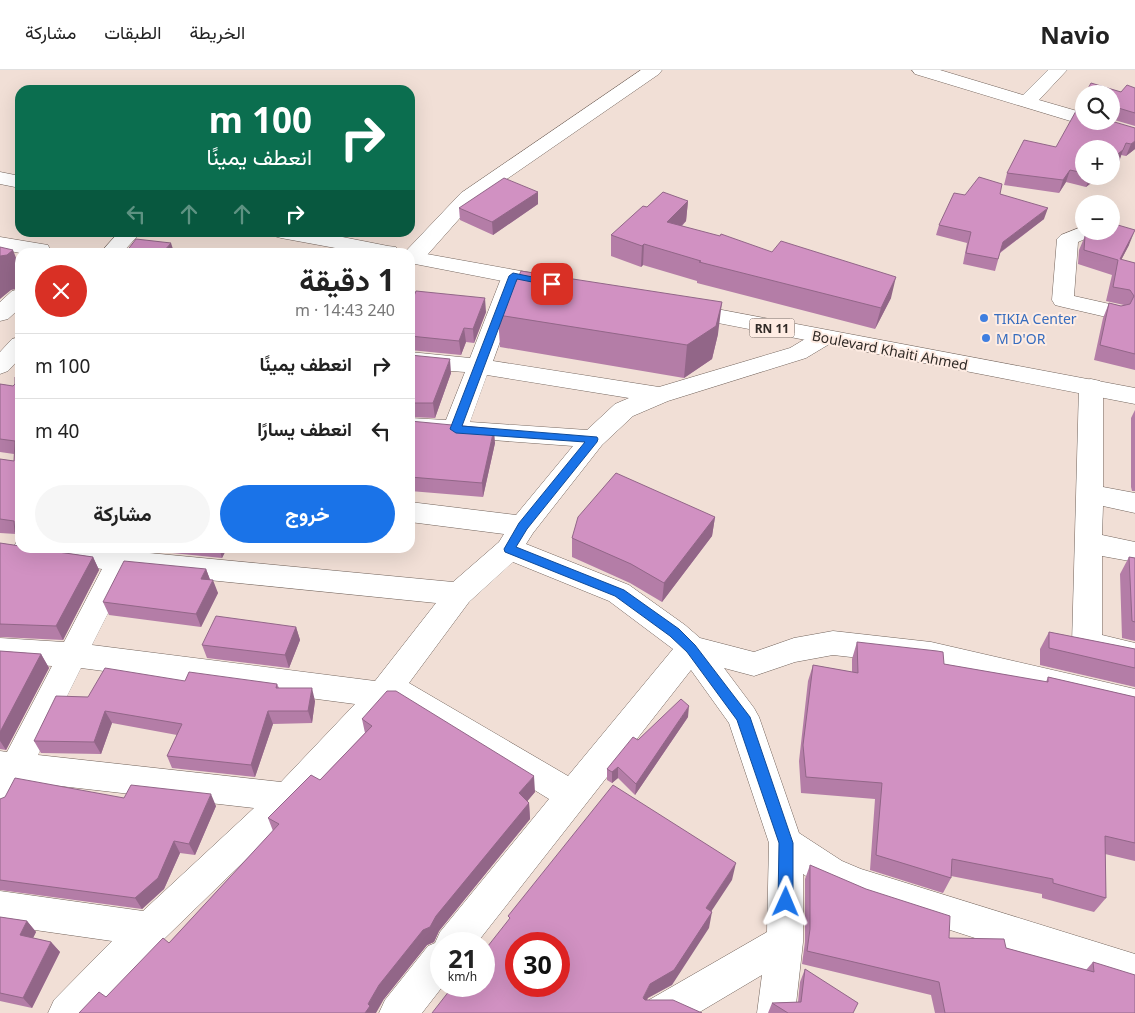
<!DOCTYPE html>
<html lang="ar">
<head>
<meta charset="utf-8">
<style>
	body { margin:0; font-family:"Noto Sans",Vazirmatn,sans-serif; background:#f6f6f6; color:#222; direction:rtl; height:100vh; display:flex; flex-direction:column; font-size:19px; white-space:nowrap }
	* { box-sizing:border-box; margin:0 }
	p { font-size:16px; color:#767676 }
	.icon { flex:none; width:28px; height:28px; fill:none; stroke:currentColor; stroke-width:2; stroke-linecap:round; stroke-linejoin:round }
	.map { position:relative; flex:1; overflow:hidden; direction:ltr }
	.side { position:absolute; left:15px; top:178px; width:400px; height:305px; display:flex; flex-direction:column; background:#fff; border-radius:15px; box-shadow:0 5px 20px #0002; direction:rtl }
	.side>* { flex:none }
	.guide { position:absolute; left:15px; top:15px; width:400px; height:152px; border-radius:15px; box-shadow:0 5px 20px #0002; direction:rtl; background:#0b6e4f; color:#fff; overflow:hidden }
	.buttons { position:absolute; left:1075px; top:15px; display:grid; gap:10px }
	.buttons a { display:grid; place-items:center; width:45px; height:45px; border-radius:50%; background:#fff; box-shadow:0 5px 20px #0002; font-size:25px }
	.speed { position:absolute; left:430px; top:862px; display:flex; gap:10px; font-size:25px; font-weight:700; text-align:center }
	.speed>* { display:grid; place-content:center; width:65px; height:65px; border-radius:50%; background:#fff; box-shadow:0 5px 20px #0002; line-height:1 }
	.speed small { font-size:12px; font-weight:400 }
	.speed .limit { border:8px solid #d22; background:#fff; color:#111 }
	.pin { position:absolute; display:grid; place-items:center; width:42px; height:42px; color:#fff; margin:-21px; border-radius:10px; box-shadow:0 2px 8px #0006 }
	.me { position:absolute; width:55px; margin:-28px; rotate:1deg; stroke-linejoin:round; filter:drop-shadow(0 0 4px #0008) }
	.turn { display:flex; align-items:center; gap:18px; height:105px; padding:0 20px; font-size:22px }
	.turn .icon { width:65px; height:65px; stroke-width:2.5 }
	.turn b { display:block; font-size:35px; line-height:42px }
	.lanes { display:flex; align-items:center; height:48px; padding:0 20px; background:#0003; justify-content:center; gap:25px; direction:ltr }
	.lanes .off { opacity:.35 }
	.round { display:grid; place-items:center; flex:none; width:52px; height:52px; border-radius:26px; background:#f6f6f6 }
	.head { display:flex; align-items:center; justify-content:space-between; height:85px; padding:0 20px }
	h1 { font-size:30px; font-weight:700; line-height:38px }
	.button { display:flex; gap:10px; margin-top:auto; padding:10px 20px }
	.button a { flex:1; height:58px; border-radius:30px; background:#1a73e8; color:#fff; font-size:20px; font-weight:700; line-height:58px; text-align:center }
	.button a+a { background:#f6f6f6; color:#222 }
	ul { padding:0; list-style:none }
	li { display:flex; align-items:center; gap:15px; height:65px; padding:0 20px; border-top:1px solid #e0e0e0 }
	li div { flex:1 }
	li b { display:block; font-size:19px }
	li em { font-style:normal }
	header { display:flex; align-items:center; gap:30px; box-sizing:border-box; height:70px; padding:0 25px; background:#fff; border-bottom:1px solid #e0e0e0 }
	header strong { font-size:24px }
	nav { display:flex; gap:28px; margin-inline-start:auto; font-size:18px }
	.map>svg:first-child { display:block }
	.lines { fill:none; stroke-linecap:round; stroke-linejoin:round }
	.minor-casing { stroke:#73645c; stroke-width:1 }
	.highway-casing { stroke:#73645c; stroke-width:1 }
	.minor { fill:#fff; fill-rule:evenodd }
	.highway { fill:#fff; fill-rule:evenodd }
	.wall { fill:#b47da7 }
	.shaded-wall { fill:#926688 }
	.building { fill:#d191c2; stroke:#926688; fill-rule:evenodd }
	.route { fill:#1a73e8; stroke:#114b97 }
	.shop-dot { fill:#3f7fe0; stroke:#feece3; stroke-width:2 }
	.labels { text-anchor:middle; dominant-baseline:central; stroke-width:4; stroke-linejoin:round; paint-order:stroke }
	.shield { fill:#feece3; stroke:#6e645f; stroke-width:1 }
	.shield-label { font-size:12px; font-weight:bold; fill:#302a26 }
	.shop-label { font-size:14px; fill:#366cbe; stroke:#feece3; text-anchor:start }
	.street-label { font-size:14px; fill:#302a26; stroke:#feece3 }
</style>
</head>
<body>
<header>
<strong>Navio</strong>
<nav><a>الخريطة</a><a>الطبقات</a><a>مشاركة</a></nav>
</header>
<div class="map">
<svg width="1135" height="943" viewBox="0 0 1135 943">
	<rect width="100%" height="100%" fill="#f1dfd6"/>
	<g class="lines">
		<defs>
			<path id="minor" d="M 641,0 L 662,0 L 659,4 L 475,131 L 421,192 L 410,193 L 410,182 L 405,182 L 461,123 Z
				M 912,0 L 940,0 L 1023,25 L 1048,0 L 1067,0 L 1039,30 L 1084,43 L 1084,51 L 1092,51 L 1084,55 L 1077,53 L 915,4 Z
				M 1084,156 L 1084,161 L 1098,161 L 1095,165 L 1078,172 L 1074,226 L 1123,237 L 1126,242 L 1123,247 L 1115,249 L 1063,237 L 1055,235 L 1052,230 L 1057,169 L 1061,165 Z
				M 119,162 L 141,162 L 123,182 L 101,182 Z
				M 0,167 L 48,175 L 51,182 L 20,183 L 0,179 Z
				M 511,204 L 519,206 L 522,211 L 493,291 L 659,317 L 790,278 L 815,263 L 823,261 L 831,263 L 835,268 L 831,273 L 806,288 L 668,331 L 633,346 L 602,375 L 533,463 L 526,474 L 629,515 L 685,555 L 700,568 L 754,582 L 794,568 L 833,561 L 931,572 L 1135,619 L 1135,645 L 931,596 L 833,585 L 795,592 L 754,606 L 724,598 L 754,638 L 759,647 L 799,763 L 842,791 L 861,799 L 1135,884 L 1135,920 L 861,831 L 818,814 L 803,804 L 803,872 L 795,943 L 757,943 L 762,905 L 698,943 L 643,943 L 649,930 L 767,862 L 769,773 L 729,653 L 691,600 L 476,874 L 441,874 L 443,916 L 422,943 L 379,943 L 385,930 L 428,876 L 435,873 L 440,862 L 549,729 L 400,637 L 390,637 L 300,737 L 162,871 L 93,943 L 48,943 L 54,930 L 112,871 L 0,855 L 0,821 L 143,841 L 254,738 L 25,712 L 12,738 L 0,743 L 0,681 L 7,682 L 52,596 L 0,592 L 0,568 L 64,572 L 102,499 L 17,485 L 13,478 L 17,471 L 20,470 L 20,478 L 98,478 L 112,479 L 113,478 L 141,478 L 139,482 L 453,512 L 499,472 L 504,464 L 410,452 L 410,432 L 516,445 L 573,376 L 410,364 L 410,348 L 446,350 L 465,302 L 410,298 L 410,282 L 470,288 L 500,211 L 503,206 ZM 487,305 L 629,328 L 615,334 L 587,360 L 470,352 ZM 513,492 L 609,531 L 673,579 L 568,706 L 409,613 L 469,532 ZM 129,502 L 436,533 L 375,611 L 92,575 ZM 81,598 L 355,634 L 281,712 L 38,685 Z
				M 20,219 L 20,238 L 8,249 L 0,251 L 0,232 L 12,221 Z
				M 20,267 L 20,288 L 8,301 L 0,304 L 0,282 L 12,269 Z
				M 1091,309 L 1100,311 L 1103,317 L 1103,417 L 1135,423 L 1135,443 L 1103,436 L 1102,465 L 1135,472 L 1135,492 L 1102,486 L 1102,565 L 1135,573 L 1135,597 L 1077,582 L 1072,574 L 1079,317 L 1082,311 Z"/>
			<path id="highway" d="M 0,102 L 20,106 L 20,118 L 0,114 Z
				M 271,162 L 317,162 L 388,176 L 396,177 L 399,182 L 357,182 L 281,168 L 274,166 Z
				M 410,181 L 554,207 L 562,209 L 565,214 L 562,219 L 554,221 L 410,193 L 410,182 L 402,182 Z
				M 685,233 L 1135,318 L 1135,334 L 677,245 L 674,240 L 677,235 Z"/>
		</defs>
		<use href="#minor" class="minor-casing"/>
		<use href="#highway" class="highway-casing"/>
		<use href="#minor" class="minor"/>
		<use href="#highway" class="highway"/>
	</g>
	<path class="wall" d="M 1135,18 L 1135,56 L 1111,49 L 1111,24 Z
		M 1084,26 L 1084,41 L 1079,40 Z
		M 1111,51 L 1135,79 L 1126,86 L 1121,85 L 1119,92 L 1084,79 L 1084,106 L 1100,106 L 1086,117 L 1066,112 L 1059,123 L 1004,115 L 1007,103 L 1056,77 Z
		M 538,122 L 538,134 L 493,165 L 460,150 L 459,138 Z
		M 1000,124 L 1044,149 L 1000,183 L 995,201 L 963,194 L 967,173 L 936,165 L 939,155 L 965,125 Z
		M 688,131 L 686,151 L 682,156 L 891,228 L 875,259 L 697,213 L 697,211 L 643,195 L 641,197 L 611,186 L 611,165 L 647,137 Z
		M 1085,166 L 1129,175 L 1121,190 L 1135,193 L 1135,300 L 1094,290 L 1103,248 L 1109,233 L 1121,236 L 1124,235 L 1106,231 L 1112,205 L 1078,194 L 1079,180 Z
		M 410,236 L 486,242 L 474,273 L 466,272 L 461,285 L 410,280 Z
		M 498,245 L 718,264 L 712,289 L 684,308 L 500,277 Z
		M 410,285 L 451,303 L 435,348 L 410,347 Z
		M 20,307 L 20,473 L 16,464 L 0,463 L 0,389 L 14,391 L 14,384 L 0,382 L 0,314 L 13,316 Z
		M 1135,340 L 1135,421 L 1132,421 L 1131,417 L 1131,348 Z
		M 410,351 L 495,373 L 483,427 L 410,421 Z
		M 715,447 L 712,466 L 662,532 L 630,513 L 572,487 L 572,468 Z
		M 0,473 L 93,487 L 99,500 L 63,570 L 0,567 Z
		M 141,478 L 227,478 L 222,488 L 142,480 Z
		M 1129,487 L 1135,488 L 1135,571 L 1122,568 L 1120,504 Z
		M 206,499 L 210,510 L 218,523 L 201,557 L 109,545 L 103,532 Z
		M 296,557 L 300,570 L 289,598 L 207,588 L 202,575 Z
		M 1049,562 L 1135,579 L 1135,617 L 1040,595 L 1040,579 Z
		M 857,572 L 944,594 L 1046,612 L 1048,607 L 1135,627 L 1135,791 L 1105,784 L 1106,828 L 1094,842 L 1042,828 L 1042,824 L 951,806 L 951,808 L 943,823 L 870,800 L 875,729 L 801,723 L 799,691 L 808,611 L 813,595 L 852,602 L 852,589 Z
		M 0,581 L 41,584 L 49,598 L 6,680 L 0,679 Z
		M 185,611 L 277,614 L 279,618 L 315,631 L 312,653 L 273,654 L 255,707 L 172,698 L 167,686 L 177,665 L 112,653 L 101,684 L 41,683 L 34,671 L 88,627 Z
		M 688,647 L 635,725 L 618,708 L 612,713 L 607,710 L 607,699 L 638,670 Z
		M 362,649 L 535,722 L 527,731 L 529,733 L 530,749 L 439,861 L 434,872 L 427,875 L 384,929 L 106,927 L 169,873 L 273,761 L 268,748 L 320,710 L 365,663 Z
		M 124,728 L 216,736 L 195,785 L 180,783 L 164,819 L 142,839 L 0,820 L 0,729 Z
		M 810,795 L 949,868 L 1006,878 L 1086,900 L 1093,892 L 1135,943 L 935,943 L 931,925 L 802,894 L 805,872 L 805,809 Z
		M 0,847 L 27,851 L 36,862 L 33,868 L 51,872 L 60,882 L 32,938 L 0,931 Z
		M 805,899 L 853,943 L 768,943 L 772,933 L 798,932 L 800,912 Z"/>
	<path class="shaded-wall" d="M 1135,71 L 1135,79 L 1126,86 L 1131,74 Z
		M 1123,80 L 1119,92 L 1111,97 L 1111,89 Z
		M 1070,100 L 1066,112 L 1059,123 L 1063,110 Z
		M 1090,106 L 1100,106 L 1086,117 Z
		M 538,122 L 538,134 L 493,165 L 492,152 Z
		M 688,131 L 686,151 L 665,172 L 667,152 Z
		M 1048,138 L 1044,149 L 999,183 L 1003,172 Z
		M 1135,160 L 1129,175 L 1117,198 L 1120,189 Z
		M 171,173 L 174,182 L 163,182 Z
		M 644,174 L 643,195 L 641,197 L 642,176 Z
		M 13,180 L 20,198 L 20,218 L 11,220 L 0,229 L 0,186 Z
		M 896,207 L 891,228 L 875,259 L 881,238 Z
		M 485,228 L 486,242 L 474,273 L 473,259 Z
		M 722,232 L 718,264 L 712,289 L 684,308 L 687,275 Z
		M 464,258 L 466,272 L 461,285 L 459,271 Z
		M 450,289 L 451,303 L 435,348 L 433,333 Z
		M 494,359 L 495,373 L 483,427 L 482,413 Z
		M 715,447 L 712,466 L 662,532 L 664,513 Z
		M 219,478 L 227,478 L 222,488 Z
		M 93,487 L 99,500 L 63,570 L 56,556 Z
		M 206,499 L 211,512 L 201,509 Z
		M 213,510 L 218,523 L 201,557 L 196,544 Z
		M 296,557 L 300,570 L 289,598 L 285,585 Z
		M 41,584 L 49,598 L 6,680 L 0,671 L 0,662 Z
		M 312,618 L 315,631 L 312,653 L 308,641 Z
		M 689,636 L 688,647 L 635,725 L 636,714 Z
		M 105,641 L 112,653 L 101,684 L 94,672 Z
		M 268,641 L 273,654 L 255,707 L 251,695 Z
		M 618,697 L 618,708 L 612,713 L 612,702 Z
		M 534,706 L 535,722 L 520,740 L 519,723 Z
		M 211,724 L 216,736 L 195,785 L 189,774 Z
		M 529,733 L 530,749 L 439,861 L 434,872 L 427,875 L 384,929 L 376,943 L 365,943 L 368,934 L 379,915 L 423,860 Z
		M 174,771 L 180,783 L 164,819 L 142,839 L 135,828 Z
		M 736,793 L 732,810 L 703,854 L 706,838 Z
		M 712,842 L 709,858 L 672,915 L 648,928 L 641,942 L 643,928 L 650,914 Z
		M 27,851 L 36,862 L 29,876 L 20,865 Z
		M 51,872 L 60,882 L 32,938 L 23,928 Z"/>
	<path class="building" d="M 1091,13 L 1121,22 L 1127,15 L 1135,18 L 1135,43 L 1115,37 L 1111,37 L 1111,24 L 1085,24 Z
		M 1076,41 L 1084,43 L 1084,51 L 1111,51 L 1135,58 L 1135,71 L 1131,74 L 1126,73 L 1123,80 L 1111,89 L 1111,79 L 1084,79 L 1084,103 L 1070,100 L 1063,110 L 1007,103 L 1024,70 L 1056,77 Z
		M 979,107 L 1002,114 L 1000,124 L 1048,138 L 1003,172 L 998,189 L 966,183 L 971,162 L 939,155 L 954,123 L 965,125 Z
		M 504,108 L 538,122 L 492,152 L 459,138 Z
		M 663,122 L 688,131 L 667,152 L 720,166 L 721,164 L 772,182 L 781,171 L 896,207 L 881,238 L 699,192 L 701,191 L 644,174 L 642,176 L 611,165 L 643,136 L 647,137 Z
		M 1111,153 L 1135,160 L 1120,189 L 1135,193 L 1135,284 L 1100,275 L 1109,233 L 1121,236 L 1130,234 L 1134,226 L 1130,220 L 1113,217 L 1118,190 L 1084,180 L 1085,166 L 1087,161 L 1111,161 Z
		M 136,169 L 171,173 L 163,182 L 126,182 Z
		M 0,177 L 13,180 L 7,185 L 0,186 Z
		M 84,181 L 105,182 L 83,182 Z
		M 521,201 L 722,232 L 716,256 L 687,275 L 498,245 L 511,212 L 516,212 Z
		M 416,221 L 485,228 L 473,259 L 464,258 L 459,271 L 410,266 L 410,236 Z
		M 410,285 L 450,289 L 433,333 L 410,333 Z
		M 15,307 L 20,307 L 20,462 L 15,462 L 14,451 L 0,449 L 0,389 L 14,391 L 15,371 L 0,369 L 0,314 L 13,316 L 15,314 Z
		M 410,351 L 494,359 L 482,413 L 410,407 Z
		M 616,403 L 715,447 L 664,513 L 631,494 L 572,468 L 578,447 Z
		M 0,473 L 20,476 L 20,478 L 30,478 L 93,487 L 56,556 L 0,554 Z
		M 1129,487 L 1135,488 L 1135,552 L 1132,551 Z
		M 124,491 L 206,499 L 201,509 L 213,510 L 196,544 L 103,532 Z
		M 216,546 L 296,557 L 285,585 L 202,575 Z
		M 1049,562 L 1135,579 L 1135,598 L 1049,578 Z
		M 857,572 L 937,581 L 943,582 L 944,594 L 1048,612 L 1048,607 L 1135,627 L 1135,773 L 1105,766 L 1106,828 L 1053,813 L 1053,809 L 952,789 L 951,808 L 876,785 L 882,713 L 806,707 L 803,675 L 813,595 L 858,603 Z
		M 0,581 L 41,584 L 0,662 Z
		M 105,598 L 185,611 L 189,602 L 277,614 L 276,618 L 312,618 L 308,641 L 268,641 L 251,695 L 167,686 L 182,654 L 105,641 L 94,672 L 34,671 L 56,626 L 88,627 Z
		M 387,621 L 396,621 L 534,706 L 519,723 L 529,733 L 436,846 L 430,857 L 423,860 L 379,915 L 368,934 L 370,936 L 365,943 L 79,943 L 99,922 L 106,927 L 163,868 L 169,873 L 279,754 L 268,748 L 311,705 L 320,710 L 372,656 L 362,649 Z
		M 681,629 L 689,636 L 636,714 L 618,697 L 612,702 L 607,699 L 633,667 L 638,670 Z
		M 15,708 L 124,728 L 131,715 L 211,724 L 189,774 L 174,771 L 158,808 L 135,828 L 0,810 L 0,729 L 5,727 Z
		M 613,715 L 736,793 L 706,838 L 712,842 L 674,900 L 650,914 L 643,928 L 645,930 L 673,930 L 702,943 L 432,943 L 453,916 L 484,916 L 484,881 L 510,848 L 508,846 ZM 516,874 L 559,874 L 559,916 L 516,916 Z
		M 810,795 L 866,819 L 950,846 L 949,868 L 1004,869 L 1006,878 L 1094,902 L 1093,892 L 1135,905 L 1135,943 L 945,943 L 939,912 L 807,881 L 810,859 Z
		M 0,847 L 27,851 L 20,865 L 51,872 L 23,928 L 0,923 Z
		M 805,899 L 858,933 L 853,943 L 788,943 L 772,933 L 801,932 Z"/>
	<path class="route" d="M 513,203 L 552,211 L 557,214 L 552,216 L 517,209 L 462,356 L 597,367 L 598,369 L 597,372 L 527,459 L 516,477 L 624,520 L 679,559 L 695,575 L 750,647 L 793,773 L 793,832 L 791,837 L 786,839 L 780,837 L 778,832 L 779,773 L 737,650 L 687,582 L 670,566 L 615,526 L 505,482 L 504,479 L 519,453 L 585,372 L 456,363 L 450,359 L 509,206 Z"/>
	<g class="shop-dot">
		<circle cx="984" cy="248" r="5"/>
		<circle cx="986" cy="268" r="5"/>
	</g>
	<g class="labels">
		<rect class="shield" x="749.5" y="248.5" width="45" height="19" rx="4"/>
		<g class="shield-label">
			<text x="772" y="258">RN 11</text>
		</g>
		<g class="shop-label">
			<text x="994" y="248">TIKIA Center</text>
			<text x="996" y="268">M D'OR</text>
		</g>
		<g class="street-label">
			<text transform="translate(890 280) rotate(11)">Boulevard Khaiti Ahmed</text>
		</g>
	</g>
</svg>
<div class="buttons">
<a><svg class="icon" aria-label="search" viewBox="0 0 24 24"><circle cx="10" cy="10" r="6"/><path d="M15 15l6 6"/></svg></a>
<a>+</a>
<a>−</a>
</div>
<div class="speed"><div>21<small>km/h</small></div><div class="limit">30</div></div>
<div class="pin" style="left:552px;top:214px;background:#d93025"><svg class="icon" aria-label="arrive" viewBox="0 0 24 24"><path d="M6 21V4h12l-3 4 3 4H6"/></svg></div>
<svg class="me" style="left:786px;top:832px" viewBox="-20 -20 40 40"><path d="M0-17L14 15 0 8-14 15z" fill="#1a73e8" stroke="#fff" stroke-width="4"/></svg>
<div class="guide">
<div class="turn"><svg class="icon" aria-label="right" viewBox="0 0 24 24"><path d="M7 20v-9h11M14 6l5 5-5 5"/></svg><div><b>100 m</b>انعطف يمينًا</div></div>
<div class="lanes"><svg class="icon off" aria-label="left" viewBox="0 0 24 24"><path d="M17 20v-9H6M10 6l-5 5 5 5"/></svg><svg class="icon off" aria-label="ahead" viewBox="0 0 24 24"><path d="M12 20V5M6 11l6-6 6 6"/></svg><svg class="icon off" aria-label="ahead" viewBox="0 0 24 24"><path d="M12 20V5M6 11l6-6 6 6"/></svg><svg class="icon" aria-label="right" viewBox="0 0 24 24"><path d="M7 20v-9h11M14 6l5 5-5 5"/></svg></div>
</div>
<section class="side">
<div class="head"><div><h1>1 دقيقة</h1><p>240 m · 14:43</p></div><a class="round" style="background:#d93025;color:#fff"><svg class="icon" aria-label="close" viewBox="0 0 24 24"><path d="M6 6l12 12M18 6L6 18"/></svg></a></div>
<ul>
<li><svg class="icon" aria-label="right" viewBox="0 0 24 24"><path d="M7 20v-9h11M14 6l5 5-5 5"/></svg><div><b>انعطف يمينًا</b></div><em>100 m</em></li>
<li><svg class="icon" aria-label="left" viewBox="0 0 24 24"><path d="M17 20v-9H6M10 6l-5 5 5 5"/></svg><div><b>انعطف يسارًا</b></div><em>40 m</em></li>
</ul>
<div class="button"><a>خروج</a><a>مشاركة</a></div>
</section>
</div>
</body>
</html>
